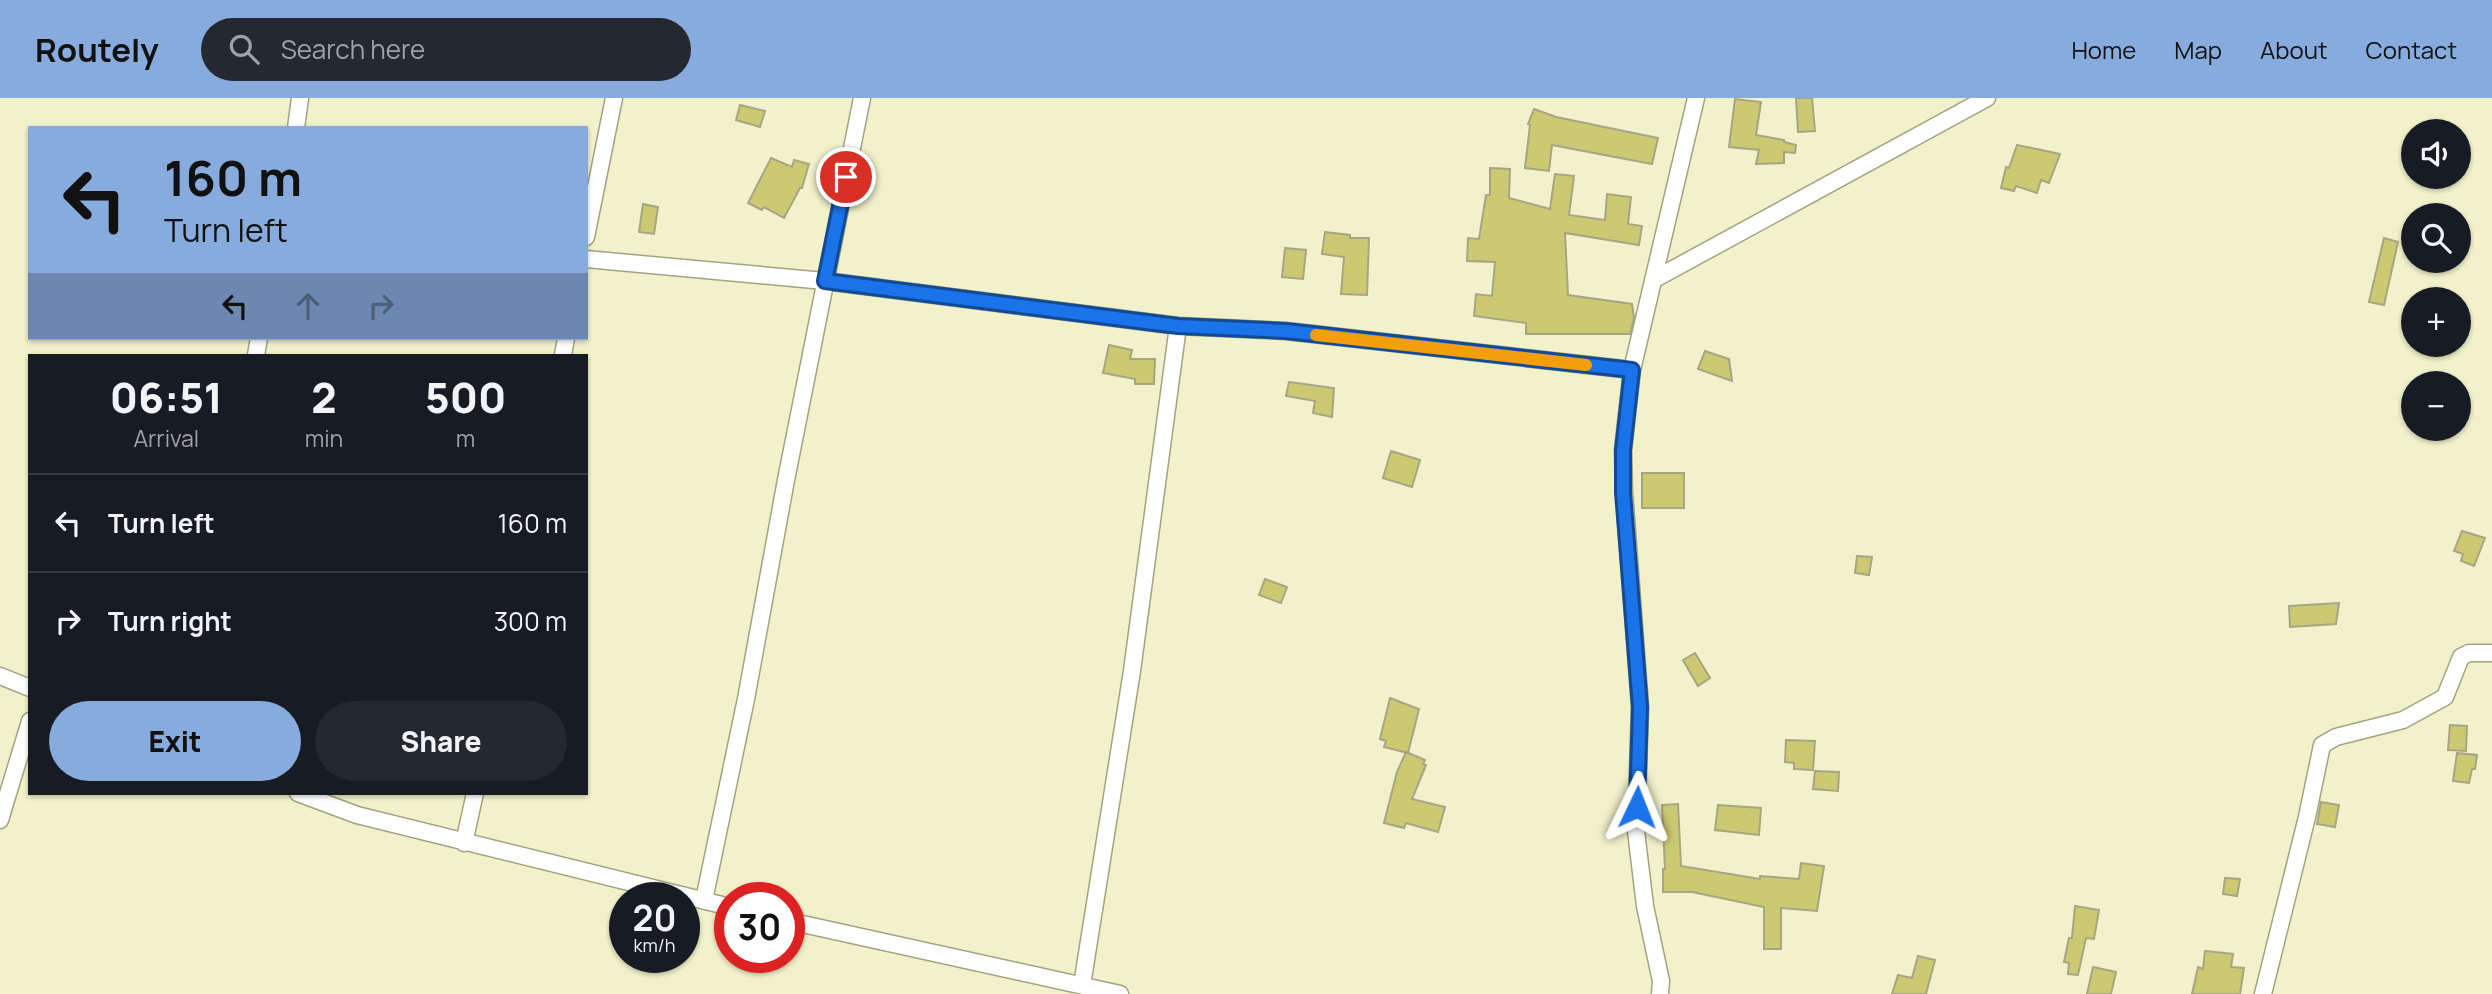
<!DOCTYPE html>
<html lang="en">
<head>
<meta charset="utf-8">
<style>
	body { margin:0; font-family:Manrope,sans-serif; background:#242831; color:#f1f3f6; height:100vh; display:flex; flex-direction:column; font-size:26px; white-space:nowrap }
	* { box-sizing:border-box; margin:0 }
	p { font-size:23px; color:#9ea1a6 }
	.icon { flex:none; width:38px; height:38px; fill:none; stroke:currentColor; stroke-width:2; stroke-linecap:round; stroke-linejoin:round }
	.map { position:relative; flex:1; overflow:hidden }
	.sheet { position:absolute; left:28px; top:256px; width:560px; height:441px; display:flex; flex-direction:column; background:#171b24; border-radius:0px; box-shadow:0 2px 5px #0004 }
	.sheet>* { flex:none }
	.top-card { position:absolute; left:28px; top:28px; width:560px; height:214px; border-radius:0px; box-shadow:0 2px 5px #0004; background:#87abdc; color:#111; overflow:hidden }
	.fabs { position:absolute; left:2401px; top:21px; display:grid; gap:14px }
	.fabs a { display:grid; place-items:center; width:70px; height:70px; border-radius:50%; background:#171b24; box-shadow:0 2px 5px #0004; font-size:35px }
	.speed { position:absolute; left:609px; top:784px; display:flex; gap:14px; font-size:35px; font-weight:700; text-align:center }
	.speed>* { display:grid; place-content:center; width:91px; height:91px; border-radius:50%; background:#171b24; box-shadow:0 2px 5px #0004; line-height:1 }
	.speed small { font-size:18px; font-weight:400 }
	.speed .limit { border:10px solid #d22; background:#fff; color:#111 }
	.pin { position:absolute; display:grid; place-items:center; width:60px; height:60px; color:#fff; margin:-30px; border:4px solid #fff; border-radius:50%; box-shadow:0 2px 7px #0007 }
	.me { position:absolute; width:77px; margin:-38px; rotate:2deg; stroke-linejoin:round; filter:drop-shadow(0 0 5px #0008) }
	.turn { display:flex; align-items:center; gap:24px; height:147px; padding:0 21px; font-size:32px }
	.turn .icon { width:91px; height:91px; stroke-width:2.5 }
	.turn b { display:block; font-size:49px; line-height:60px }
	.lanes { display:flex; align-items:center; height:66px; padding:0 21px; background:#0003; justify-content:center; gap:35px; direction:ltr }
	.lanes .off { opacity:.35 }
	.eta { display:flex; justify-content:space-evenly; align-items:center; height:119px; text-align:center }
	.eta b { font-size:42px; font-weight:800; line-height:49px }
	.cta { display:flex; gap:14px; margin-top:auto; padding:14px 21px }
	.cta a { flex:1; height:80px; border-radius:42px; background:#87abdc; color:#111; font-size:28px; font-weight:800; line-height:80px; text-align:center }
	.cta a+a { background:#242831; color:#f1f3f6 }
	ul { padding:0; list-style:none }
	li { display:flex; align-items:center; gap:21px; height:98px; padding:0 21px; border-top:2px solid #363941 }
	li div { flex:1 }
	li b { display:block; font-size:26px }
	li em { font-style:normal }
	header { display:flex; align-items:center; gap:42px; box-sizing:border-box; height:98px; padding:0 35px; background:#87abdc; color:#111 }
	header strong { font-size:33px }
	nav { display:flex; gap:38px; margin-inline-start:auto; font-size:24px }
	.search { width:490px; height:63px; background:#242831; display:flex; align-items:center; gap:18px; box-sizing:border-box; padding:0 24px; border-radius:38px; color:#9ea1a6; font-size:26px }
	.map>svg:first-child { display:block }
	.building { fill:#ccc972; stroke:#a7a683; stroke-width:2 }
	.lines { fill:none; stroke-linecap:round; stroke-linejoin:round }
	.street-casing { stroke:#a3a37f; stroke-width:19 }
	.street { stroke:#fff; stroke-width:16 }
	.route-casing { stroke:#114b97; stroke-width:18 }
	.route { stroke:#1a73e8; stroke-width:12 }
	.slow { stroke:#f59e0b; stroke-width:12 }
</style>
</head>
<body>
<header>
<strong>Routely</strong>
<div class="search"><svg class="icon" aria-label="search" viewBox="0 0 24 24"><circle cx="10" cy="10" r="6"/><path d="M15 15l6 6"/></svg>Search here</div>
<nav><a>Home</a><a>Map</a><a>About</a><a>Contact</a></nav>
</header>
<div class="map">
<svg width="2492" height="896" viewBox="0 0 2492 896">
	<rect width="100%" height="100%" fill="#f1f1cb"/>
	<path class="building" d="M 1796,0 L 1812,0 L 1815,33 L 1798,34 Z
		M 1735,1 L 1761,4 L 1756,37 L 1784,42 L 1784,44 L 1796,47 L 1795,55 L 1784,54 L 1784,65 L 1756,66 L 1759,52 L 1729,49 Z
		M 740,7 L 765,13 L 760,29 L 736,22 Z
		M 1534,11 L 1556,19 L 1658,40 L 1652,66 L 1552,47 L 1549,73 L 1525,70 L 1530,27 L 1528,26 Z
		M 2017,47 L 2060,56 L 2049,85 L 2041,82 L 2037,95 L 2016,88 L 2014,93 L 2001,90 L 2006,69 L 2009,70 Z
		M 771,60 L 792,69 L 794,62 L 809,66 L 802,90 L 800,90 L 784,120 L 764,109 L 762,112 L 748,105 Z
		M 1490,70 L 1510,71 L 1509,100 L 1550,111 L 1555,76 L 1574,78 L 1569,117 L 1605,122 L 1607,96 L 1631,99 L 1628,126 L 1642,128 L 1639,147 L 1565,135 L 1568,197 L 1632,206 L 1634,220 L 1630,236 L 1526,236 L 1526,225 L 1474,218 L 1476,196 L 1492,198 L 1495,164 L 1467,163 L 1468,140 L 1479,141 L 1486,97 L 1490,97 Z
		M 643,106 L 658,109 L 654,136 L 639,134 Z
		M 1325,134 L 1350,137 L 1350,140 L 1369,140 L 1367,197 L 1341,196 L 1344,159 L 1322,156 Z
		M 2384,140 L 2398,144 L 2384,207 L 2369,204 Z
		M 1285,150 L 1306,152 L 1303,181 L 1282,179 Z
		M 1109,247 L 1132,252 L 1130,261 L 1155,261 L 1154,286 L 1135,286 L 1135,281 L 1103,275 Z
		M 1705,253 L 1729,261 L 1732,283 L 1698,271 Z
		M 1289,284 L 1334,290 L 1332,319 L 1313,315 L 1315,303 L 1286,298 Z
		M 1391,353 L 1420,362 L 1412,389 L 1383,380 Z
		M 1642,375 L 1684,375 L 1684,410 L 1642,410 Z
		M 2462,433 L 2485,440 L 2474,468 L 2461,463 L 2463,456 L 2454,453 Z
		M 1857,458 L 1872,459 L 1869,477 L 1855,475 Z
		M 1265,481 L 1287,489 L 1281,505 L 1259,497 Z
		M 2339,505 L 2336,526 L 2290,529 L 2289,508 Z
		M 1695,555 L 1710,580 L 1698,588 L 1683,562 Z
		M 1390,600 L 1419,611 L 1408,655 L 1384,649 L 1386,643 L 1380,641 Z
		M 2450,627 L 2467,628 L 2466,653 L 2448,652 Z
		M 1786,642 L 1815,643 L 1813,672 L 1794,671 L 1794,665 L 1785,664 Z
		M 1406,654 L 1425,662 L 1423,666 L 1426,667 L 1412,701 L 1445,709 L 1438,734 L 1406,725 L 1404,730 L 1384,725 L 1397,674 Z
		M 2457,655 L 2477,657 L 2475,671 L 2472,671 L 2469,685 L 2453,683 Z
		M 1815,673 L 1839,674 L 1838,693 L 1813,691 Z
		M 2321,704 L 2339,707 L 2335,729 L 2317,726 Z
		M 1678,706 L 1681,768 L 1760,781 L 1760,778 L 1799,781 L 1801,765 L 1824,768 L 1817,813 L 1781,810 L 1781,851 L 1764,851 L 1764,809 L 1692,794 L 1663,794 L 1663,771 L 1665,771 L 1662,707 Z
		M 1718,707 L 1761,710 L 1759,737 L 1715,732 Z
		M 2225,780 L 2240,781 L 2237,798 L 2223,796 Z
		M 2075,808 L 2099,812 L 2094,841 L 2086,840 L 2078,877 L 2068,876 L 2069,865 L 2064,864 L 2069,840 L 2072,840 Z
		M 2205,853 L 2233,856 L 2231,869 L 2244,870 L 2240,896 L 2192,896 L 2198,869 L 2203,871 Z
		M 1918,858 L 1935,862 L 1926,896 L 1892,896 L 1898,877 L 1912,880 Z
		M 2093,869 L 2116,874 L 2111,896 L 2087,896 Z"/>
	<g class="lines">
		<defs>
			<path id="street" d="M 296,30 L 300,0
				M 586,139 L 614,0
				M 586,161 L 825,183 L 1178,228 L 1286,233 L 1632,272
				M 1653,182 L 1987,0
				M 256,257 L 259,240
				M 563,257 L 566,240
				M 0,578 L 30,590
				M 298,695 L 357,717 L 730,809
				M 0,722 L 30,623
				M 464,745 L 475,695
				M 704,802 L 746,601 L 786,382 L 862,0
				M 789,823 L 1120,896
				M 1082,887 L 1132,573 L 1178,228
				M 1660,896 L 1661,883 L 1645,808 L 1636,733 L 1640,609 L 1624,394 L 1623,352 L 1632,272 L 1696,0
				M 2263,896 L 2307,719 L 2322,647 L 2336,639 L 2403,622 L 2445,599 L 2461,559 L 2469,555 L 2492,555"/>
		</defs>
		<use href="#street" class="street-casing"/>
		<use href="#street" class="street"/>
	</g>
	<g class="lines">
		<defs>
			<path id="route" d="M 846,79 L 825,183 L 1178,228 L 1286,233 L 1632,272 L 1623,352 L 1623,394 L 1640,609 L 1637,709"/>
		</defs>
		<use href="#route" class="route-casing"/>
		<use href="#route" class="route"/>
		<path class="slow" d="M 1316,237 L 1586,267"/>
	</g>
</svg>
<div class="fabs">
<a><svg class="icon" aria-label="sound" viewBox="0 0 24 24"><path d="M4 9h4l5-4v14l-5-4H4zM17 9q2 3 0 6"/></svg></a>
<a><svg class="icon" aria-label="search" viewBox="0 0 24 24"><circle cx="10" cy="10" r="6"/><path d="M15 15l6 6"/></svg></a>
<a>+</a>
<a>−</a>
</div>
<div class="speed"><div>20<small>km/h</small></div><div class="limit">30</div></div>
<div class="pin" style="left:846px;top:79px;background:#d93025"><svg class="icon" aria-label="arrive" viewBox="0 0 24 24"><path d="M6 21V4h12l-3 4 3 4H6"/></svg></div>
<svg class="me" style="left:1637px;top:709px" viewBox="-20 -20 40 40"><path d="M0-17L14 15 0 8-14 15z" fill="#1a73e8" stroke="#fff" stroke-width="4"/></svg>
<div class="top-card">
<div class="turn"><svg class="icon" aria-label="left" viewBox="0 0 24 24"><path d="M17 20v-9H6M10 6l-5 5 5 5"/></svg><div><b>160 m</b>Turn left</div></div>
<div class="lanes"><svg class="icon" aria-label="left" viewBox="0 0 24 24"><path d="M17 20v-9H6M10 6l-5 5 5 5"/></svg><svg class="icon off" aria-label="ahead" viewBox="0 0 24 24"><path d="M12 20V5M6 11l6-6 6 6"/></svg><svg class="icon off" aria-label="right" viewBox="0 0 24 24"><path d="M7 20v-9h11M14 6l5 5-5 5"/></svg></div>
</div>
<section class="sheet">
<div class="eta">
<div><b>06:51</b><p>Arrival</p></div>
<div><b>2</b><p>min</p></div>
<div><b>500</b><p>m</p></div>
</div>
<ul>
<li><svg class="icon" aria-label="left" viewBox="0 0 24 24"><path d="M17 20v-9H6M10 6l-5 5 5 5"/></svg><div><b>Turn left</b></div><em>160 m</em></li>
<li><svg class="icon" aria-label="right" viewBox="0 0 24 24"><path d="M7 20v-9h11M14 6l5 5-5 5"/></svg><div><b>Turn right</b></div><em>300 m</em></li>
</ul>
<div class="cta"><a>Exit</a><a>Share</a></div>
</section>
</div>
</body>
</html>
